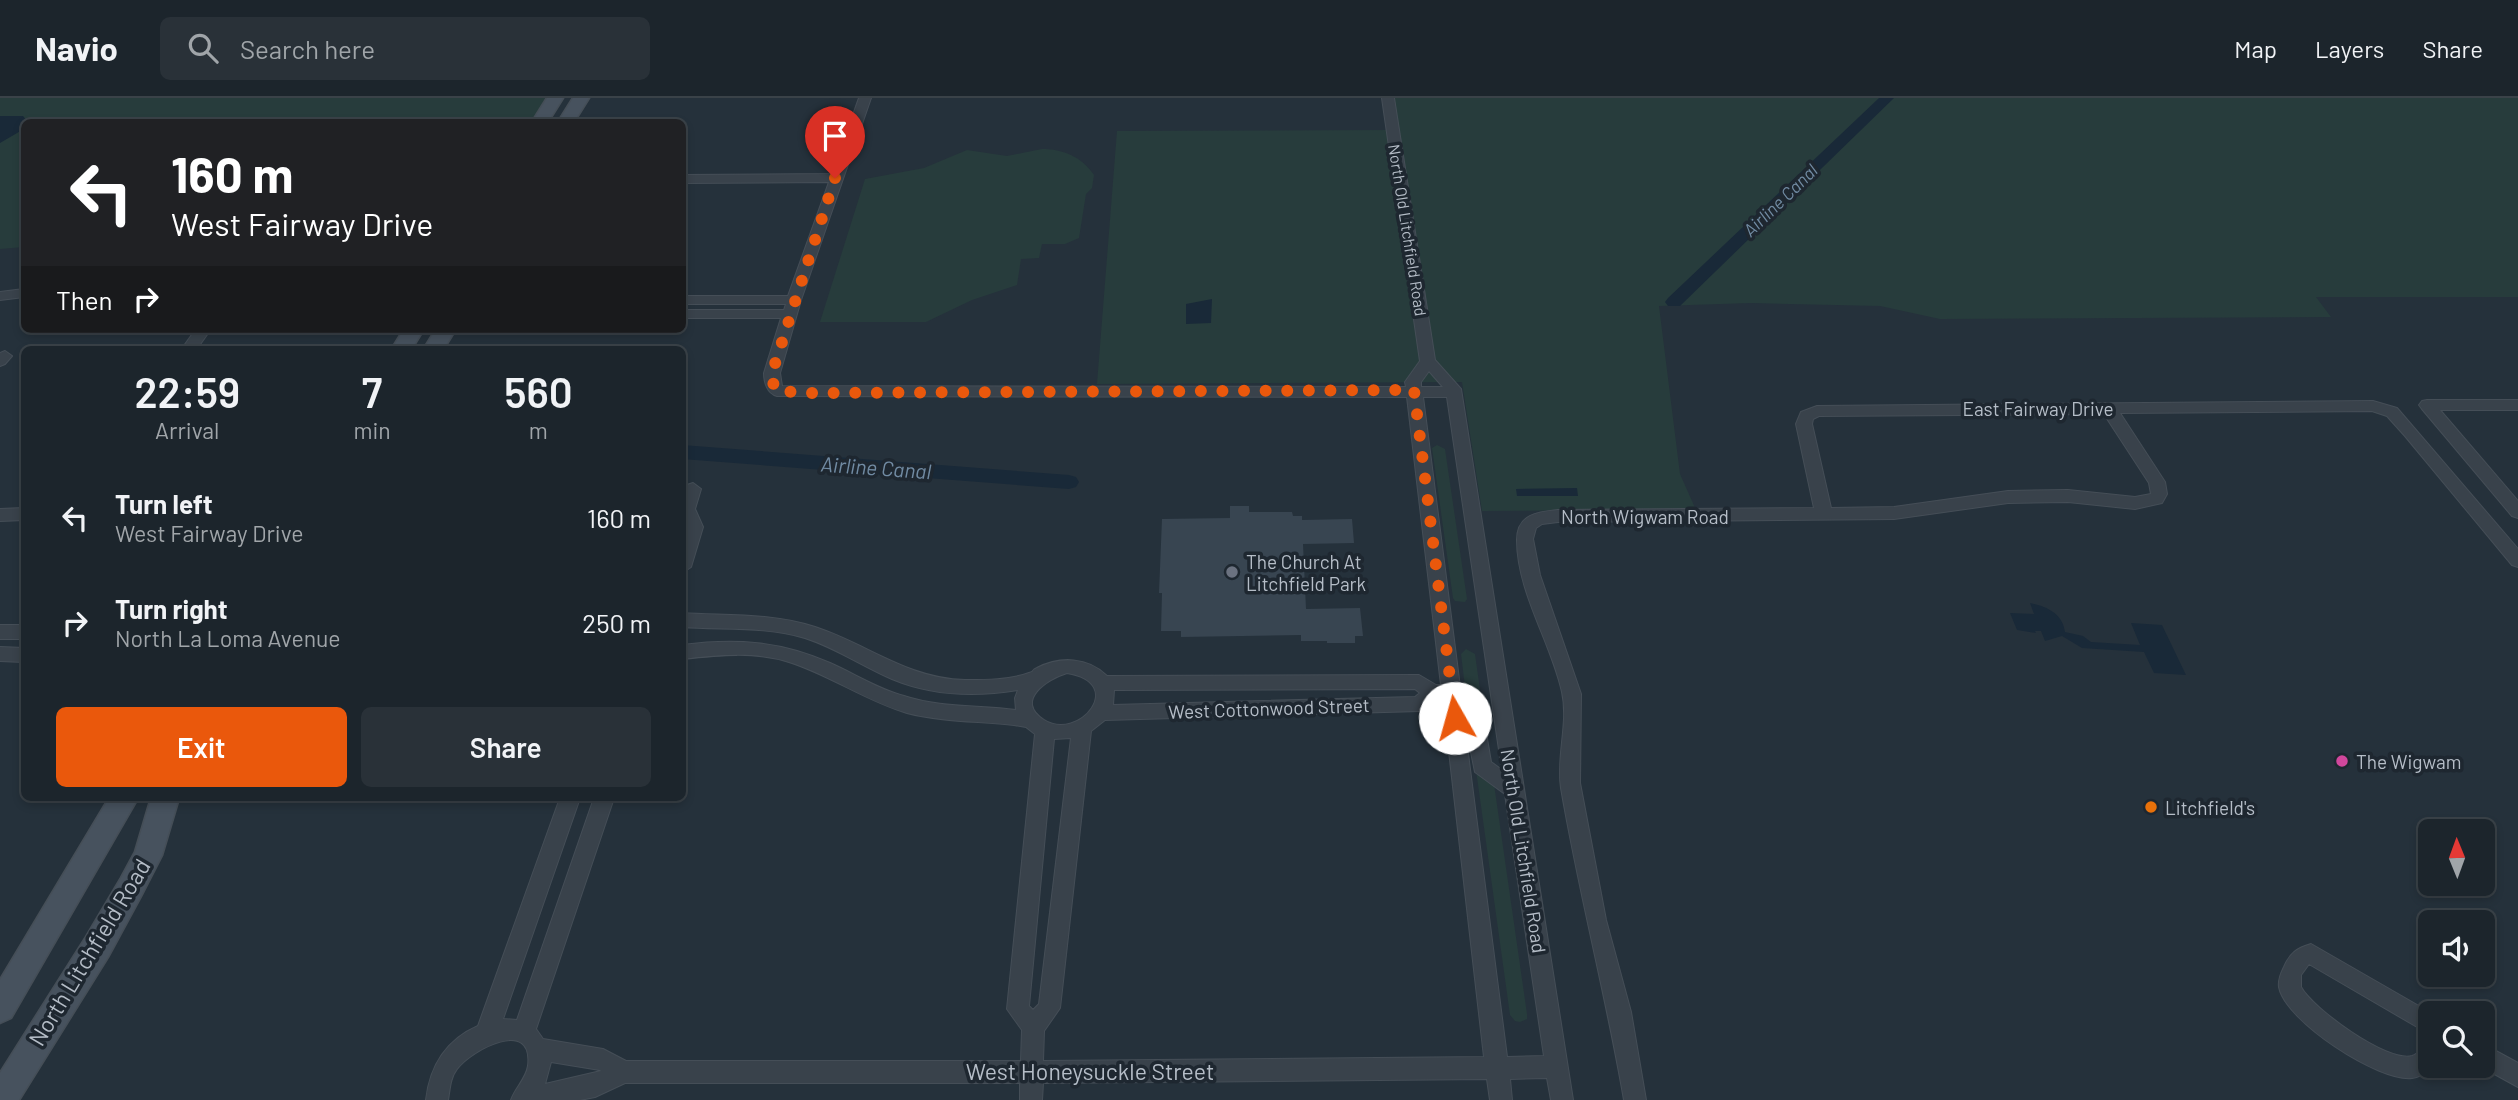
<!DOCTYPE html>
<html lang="en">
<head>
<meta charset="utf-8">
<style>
	body { margin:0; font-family:Barlow,sans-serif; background:#293138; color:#f1f3f6; height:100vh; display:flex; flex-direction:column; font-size:26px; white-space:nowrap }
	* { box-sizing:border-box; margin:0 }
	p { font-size:23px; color:#a0a5a9 }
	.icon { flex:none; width:38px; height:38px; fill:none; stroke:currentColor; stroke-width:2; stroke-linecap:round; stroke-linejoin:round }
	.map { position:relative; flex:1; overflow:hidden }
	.side { position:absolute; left:21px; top:248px; width:665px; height:455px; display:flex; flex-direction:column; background:#1c252c; border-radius:10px; box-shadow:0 4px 10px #0003,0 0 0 2px #3a4248 }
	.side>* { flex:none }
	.guide { position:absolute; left:21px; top:21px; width:665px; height:214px; border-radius:10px; box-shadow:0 4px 10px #0003,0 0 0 2px #3a4248; background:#202124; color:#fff; overflow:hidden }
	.needle { width:46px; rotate:359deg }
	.controls { position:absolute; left:2418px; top:721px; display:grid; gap:14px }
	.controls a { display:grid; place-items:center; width:77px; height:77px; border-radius:10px; background:#1c252c; box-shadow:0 4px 10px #0003,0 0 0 2px #3a4248; font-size:35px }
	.pin { position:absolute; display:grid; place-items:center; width:60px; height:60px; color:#fff; margin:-72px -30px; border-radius:50% 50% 50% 0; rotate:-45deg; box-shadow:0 0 7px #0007 }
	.pin .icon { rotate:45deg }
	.me { position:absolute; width:77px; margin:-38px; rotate:353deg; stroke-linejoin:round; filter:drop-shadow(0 0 5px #0008) }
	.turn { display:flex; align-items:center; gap:24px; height:147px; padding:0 35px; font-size:32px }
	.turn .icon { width:91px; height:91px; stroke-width:2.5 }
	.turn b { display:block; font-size:49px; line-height:60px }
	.then { display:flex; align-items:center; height:66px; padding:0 35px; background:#0003; gap:14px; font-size:26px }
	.eta { display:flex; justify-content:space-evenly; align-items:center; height:119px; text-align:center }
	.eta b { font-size:42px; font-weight:600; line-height:49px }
	.button { display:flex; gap:14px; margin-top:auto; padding:14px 35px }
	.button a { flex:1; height:80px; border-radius:10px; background:#ea580c; color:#fff; font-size:28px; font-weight:600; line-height:80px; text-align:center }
	.button a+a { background:#293138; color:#f1f3f6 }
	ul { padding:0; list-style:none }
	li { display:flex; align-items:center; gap:21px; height:105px; padding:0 35px }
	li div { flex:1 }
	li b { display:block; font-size:26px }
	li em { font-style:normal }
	header { display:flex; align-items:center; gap:42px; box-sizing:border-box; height:98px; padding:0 35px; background:#1c252c; border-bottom:2px solid #3a4248 }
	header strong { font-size:33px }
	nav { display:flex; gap:38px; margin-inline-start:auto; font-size:24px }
	.search { width:490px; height:63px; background:#293138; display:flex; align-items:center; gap:18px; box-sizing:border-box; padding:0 24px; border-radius:10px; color:#a0a5a9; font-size:26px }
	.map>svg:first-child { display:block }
	.green { fill:#273c3c }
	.water { fill:#192938 }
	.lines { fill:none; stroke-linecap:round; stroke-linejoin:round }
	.canal { fill:#192938; fill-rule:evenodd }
	.building { fill:#384551 }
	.minor-casing { stroke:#454e57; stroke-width:2 }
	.secondary-casing { stroke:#454e57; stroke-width:3 }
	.minor { fill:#39424b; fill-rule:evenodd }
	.secondary { fill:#47525e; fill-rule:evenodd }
	.route { stroke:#ea580c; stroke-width:12; stroke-dasharray:0 21.6 }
	.worship-dot { fill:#6b7280; stroke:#1e2730; stroke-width:2.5 }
	.hotel-dot { fill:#d1479c; stroke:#1e2730; stroke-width:2.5 }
	.food-dot { fill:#e8710a; stroke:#1e2730; stroke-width:2.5 }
	.labels { text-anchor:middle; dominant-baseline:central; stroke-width:7; stroke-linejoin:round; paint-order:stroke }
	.far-street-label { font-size:16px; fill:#b5bdc7; stroke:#1e2730 }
	.far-water-label { font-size:18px; font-style:italic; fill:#718ba3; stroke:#1e2730 }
	.street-label { font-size:19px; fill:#b5bdc7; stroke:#1e2730 }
	.poi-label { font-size:19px; fill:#b5bdc7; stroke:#1e2730; text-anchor:start }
	.water-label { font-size:21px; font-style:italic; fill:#718ba3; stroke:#1e2730 }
	.near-street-label { font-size:23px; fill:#b5bdc7; stroke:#1e2730 }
</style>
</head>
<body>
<header>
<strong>Navio</strong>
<div class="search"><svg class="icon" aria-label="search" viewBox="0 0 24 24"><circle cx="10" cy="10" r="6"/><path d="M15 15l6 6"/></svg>Search here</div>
<nav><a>Map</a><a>Layers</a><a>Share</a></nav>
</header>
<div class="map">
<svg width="2518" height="1002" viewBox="0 0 2518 1002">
	<rect width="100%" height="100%" fill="#25313b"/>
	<path class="green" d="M 0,0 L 549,0 L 534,24 L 24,24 L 24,149 L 0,151 Z
		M 1388,0 L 2518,0 L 2518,199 L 2316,199 L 2331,219 L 1940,221 L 1880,208 L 1751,205 L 1659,208 L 1680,376 L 1696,412 L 1482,413 L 1462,284 L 1097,286 L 1117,33 L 1392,32 Z
		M 1042,51 C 1063,51 1082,59 1094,77 L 1092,90 L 1086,96 L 1079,140 L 1065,146 L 1042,146 L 1039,160 L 1021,161 L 1017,187 L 972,202 L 926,224 L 820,224 L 865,81 L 924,70 L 967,52 L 1007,58 Z
		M 1437,347 L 1445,351 L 1467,501 L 1465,504 L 1455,503 L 1453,500 L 1432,350 Z
		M 1466,551 L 1475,556 L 1482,606 L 1481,610 L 1467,606 L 1461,556 Z
		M 1476,672 L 1492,672 L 1527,916 L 1527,921 L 1520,924 L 1515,923 L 1510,917 Z"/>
	<path class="water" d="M 0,18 L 23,18 L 28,24 L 24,24 L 24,31 L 0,45 Z
		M 1212,201 L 1211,225 L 1186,226 L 1186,206 Z
		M 1577,390 L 1578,398 L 1517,398 L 1516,391 Z
		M 2030,505 C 2047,508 2063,516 2065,534 L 2083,538 L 2091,544 L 2140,547 L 2131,525 L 2162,527 L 2186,577 L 2154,575 L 2144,554 L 2082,550 L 2062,538 L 2045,543 L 2041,533 L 2035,533 L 2036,535 L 2017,532 L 2010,515 L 2034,516 Z"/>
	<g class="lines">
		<path class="canal" d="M 1879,0 L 1894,0 L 1680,208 L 1668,208 L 1665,204 L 1668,200 Z
			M 682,347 L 1069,377 L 1076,379 L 1079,384 L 1076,389 L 1069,391 L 682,361 Z"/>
	</g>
	<path class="building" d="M 1230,408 L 1249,408 L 1249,414 L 1292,414 L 1293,418 L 1302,418 L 1302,422 L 1352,421 L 1354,445 L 1303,446 L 1306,511 L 1360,510 L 1363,538 L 1355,538 L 1355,545 L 1327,545 L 1327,543 L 1301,543 L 1301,537 L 1181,539 L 1181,533 L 1161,533 L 1162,495 L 1159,495 L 1162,421 L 1230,420 Z"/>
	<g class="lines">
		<defs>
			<path id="minor" d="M 859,0 L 871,0 L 801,202 L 780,275 L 782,288 L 1406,289 L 1405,284 L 1420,263 L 1382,0 L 1394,0 L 1435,262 L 1461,291 L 1573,1002 L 1551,1002 L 1547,980 L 1510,981 L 1512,1002 L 1490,1002 L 1487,981 L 1043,985 L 1042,1002 L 1020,1002 L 1020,985 L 625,985 L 595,999 L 580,1002 L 511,1002 C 515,990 526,981 528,968 C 534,919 472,951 457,971 C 450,980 450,991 448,1002 L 426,1002 C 430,968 446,942 478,928 L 560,700 L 580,700 L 503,921 L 517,922 L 594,700 L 614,700 L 536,931 L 543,941 L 603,951 L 626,963 L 1021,963 L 1022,932 L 1007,911 L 1035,636 L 1026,629 L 1014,627 C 979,623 942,624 907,615 C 866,603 830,577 789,564 C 755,553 718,557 682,561 L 682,547 C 735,540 781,543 830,565 C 855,576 878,591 904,598 C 940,610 979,607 1016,612 L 1015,600 L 1018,592 C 975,599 933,598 892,581 C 862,568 836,550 805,540 C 766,528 723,532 682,529 L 682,515 C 727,518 772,515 815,529 C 867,546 908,581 965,582 C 985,582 1010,582 1029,575 C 1036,573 1030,573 1037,570 C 1060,558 1088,559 1107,578 L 1419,577 L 1436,587 L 1441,587 L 1407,299 L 777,298 C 767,295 764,284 764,275 L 781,220 L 682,220 L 682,212 L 784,212 L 786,206 L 682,206 L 682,198 L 788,198 L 829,84 L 682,85 L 682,77 L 832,76 ZM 1429,273 L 1443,289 L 1421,289 L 1421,284 ZM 1423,299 L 1447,299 L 1502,672 L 1491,664 L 1481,606 L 1479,601 L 1460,589 ZM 1067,575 C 1128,585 1079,644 1044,622 C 1014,603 1047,581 1067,575 ZM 1415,591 L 1420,595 L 1415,599 L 1113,607 L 1114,592 ZM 1436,601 L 1443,601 L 1484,959 L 1043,963 L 1044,933 L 1060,910 L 1091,633 L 1105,622 L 1420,613 L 1427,611 ZM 1462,609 L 1475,674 L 1505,696 L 1544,958 L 1507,959 ZM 1071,640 L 1039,906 L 1033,912 L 1029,908 L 1054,641 ZM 551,964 L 600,972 L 601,973 L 545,986 Z
				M 24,191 L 24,199 L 0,202 L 0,194 Z
				M 196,231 L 211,231 L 196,252 L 181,252 Z
				M 5,253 L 12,258 L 5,266 L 0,268 L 0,255 Z
				M 2427,302 L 2518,302 L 2518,312 L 2440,312 L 2518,403 L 2518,420 L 2512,418 L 2422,311 L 2419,307 L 2422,303 Z
				M 2373,303 L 2397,310 L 2518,451 L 2518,469 L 2512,467 L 2405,338 L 2387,318 L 2372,313 L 2120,315 L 2165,384 L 2167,396 L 2162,405 L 2135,411 L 2068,404 L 2008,405 L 1894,421 L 1558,424 L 1542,426 L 1536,430 L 1533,441 L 1540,477 L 1581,596 L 1580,685 L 1606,822 L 1631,914 L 1646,1002 L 1624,1002 C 1606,897 1579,795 1561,690 C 1556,659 1569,625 1562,594 C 1551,544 1517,494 1517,442 C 1517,416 1538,414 1558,412 L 1814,410 L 1796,326 L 1801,314 L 1817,308 ZM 2104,316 L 2149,385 L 2151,396 L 2135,399 L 2068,392 L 2008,393 L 1894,409 L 1831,410 L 1812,326 L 1813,321 L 1819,318 Z
				M 693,385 L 701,391 L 695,411 L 703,429 L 691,469 L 682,475 L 682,442 L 687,429 C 681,416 680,401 687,387 Z
				M 24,410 L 24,422 L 0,423 L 0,411 Z
				M 0,527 L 24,527 L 24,541 L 0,541 Z
				M 0,549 L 24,550 L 24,564 L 0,563 Z
				M 2311,846 L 2431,915 L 2431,937 L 2309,866 L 2301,877 L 2301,889 C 2312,910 2387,965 2412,958 C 2418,956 2424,949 2431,946 L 2431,968 L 2435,968 C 2429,973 2420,979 2412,980 C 2379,984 2285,923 2279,889 C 2278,882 2281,875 2284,869 C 2290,855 2297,850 2311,846 Z
				M 2483,946 L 2518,965 L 2518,989 L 2480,968 L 2483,968 Z"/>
			<path id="secondary" d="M 547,0 L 563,0 L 548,24 L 532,24 Z
				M 573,0 L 589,0 L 574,24 L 558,24 Z
				M 404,231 L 424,231 L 411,252 L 391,252 Z
				M 436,231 L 456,231 L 443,252 L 423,252 Z
				M 109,700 L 138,700 L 11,920 L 0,925 L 0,882 Z
				M 151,700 L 179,700 L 162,757 L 141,798 L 108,859 L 19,1002 L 0,1002 L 0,975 L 86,839 L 121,780 L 135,754 Z"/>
		</defs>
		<use href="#minor" class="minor-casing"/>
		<use href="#secondary" class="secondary-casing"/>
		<use href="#minor" class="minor"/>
		<use href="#secondary" class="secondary"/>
	</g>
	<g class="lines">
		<path class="route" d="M 835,80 L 772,275 L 772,283 L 777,293 L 813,295 L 1414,292 L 1455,620"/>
	</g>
	<circle class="worship-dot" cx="1232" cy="474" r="7"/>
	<circle class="hotel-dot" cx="2342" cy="663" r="7"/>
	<circle class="food-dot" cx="2151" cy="709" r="7"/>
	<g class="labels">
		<g class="far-street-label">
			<text transform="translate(1408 132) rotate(81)">North Old Litchfield Road</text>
		</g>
		<g class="far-water-label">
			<text transform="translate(1780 102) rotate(-44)">Airline Canal</text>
		</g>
		<g class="street-label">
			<text x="2038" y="310">East Fairway Drive</text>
			<text x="1645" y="418">North Wigwam Road</text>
			<text transform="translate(1269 610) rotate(-2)">West Cottonwood Street</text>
			<text transform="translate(1524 753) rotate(81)">North Old Litchfield Road</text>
		</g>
		<g class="poi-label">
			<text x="1246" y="463">The Church At<tspan x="1246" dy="22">Litchfield Park</tspan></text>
			<text x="2356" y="663">The Wigwam</text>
			<text x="2165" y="709">Litchfield's</text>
		</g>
		<g class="water-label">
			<text transform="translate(876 369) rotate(4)">Airline Canal</text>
		</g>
		<g class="near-street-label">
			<text transform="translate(89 854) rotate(-59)">North Litchfield Road</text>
			<text x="1090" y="973">West Honeysuckle Street</text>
		</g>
	</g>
</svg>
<div class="controls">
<a><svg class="needle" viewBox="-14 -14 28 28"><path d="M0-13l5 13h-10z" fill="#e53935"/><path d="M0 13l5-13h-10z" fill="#a0a5a9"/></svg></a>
<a><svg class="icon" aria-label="sound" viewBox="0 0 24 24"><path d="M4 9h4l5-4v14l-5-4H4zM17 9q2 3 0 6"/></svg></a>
<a><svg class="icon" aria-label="search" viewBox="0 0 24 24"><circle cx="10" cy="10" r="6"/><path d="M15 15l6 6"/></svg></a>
</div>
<div class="pin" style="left:835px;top:80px;background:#d93025"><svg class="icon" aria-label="arrive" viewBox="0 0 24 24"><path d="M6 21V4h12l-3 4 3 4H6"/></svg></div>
<svg class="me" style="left:1455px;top:620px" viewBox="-20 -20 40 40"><circle r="19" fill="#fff"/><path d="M0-13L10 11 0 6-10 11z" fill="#ea580c"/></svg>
<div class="guide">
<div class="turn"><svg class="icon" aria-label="left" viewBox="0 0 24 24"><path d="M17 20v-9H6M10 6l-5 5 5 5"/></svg><div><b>160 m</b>West Fairway Drive</div></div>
<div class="then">Then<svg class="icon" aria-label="right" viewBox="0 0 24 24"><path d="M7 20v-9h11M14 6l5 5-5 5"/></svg></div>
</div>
<section class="side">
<div class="eta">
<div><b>22:59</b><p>Arrival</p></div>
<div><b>7</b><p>min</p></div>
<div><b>560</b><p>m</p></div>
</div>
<ul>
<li><svg class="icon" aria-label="left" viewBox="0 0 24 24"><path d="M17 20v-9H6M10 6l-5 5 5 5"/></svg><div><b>Turn left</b><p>West Fairway Drive</p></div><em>160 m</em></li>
<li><svg class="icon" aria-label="right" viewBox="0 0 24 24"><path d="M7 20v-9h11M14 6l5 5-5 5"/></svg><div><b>Turn right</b><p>North La Loma Avenue</p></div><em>250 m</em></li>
</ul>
<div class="button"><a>Exit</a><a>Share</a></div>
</section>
</div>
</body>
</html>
